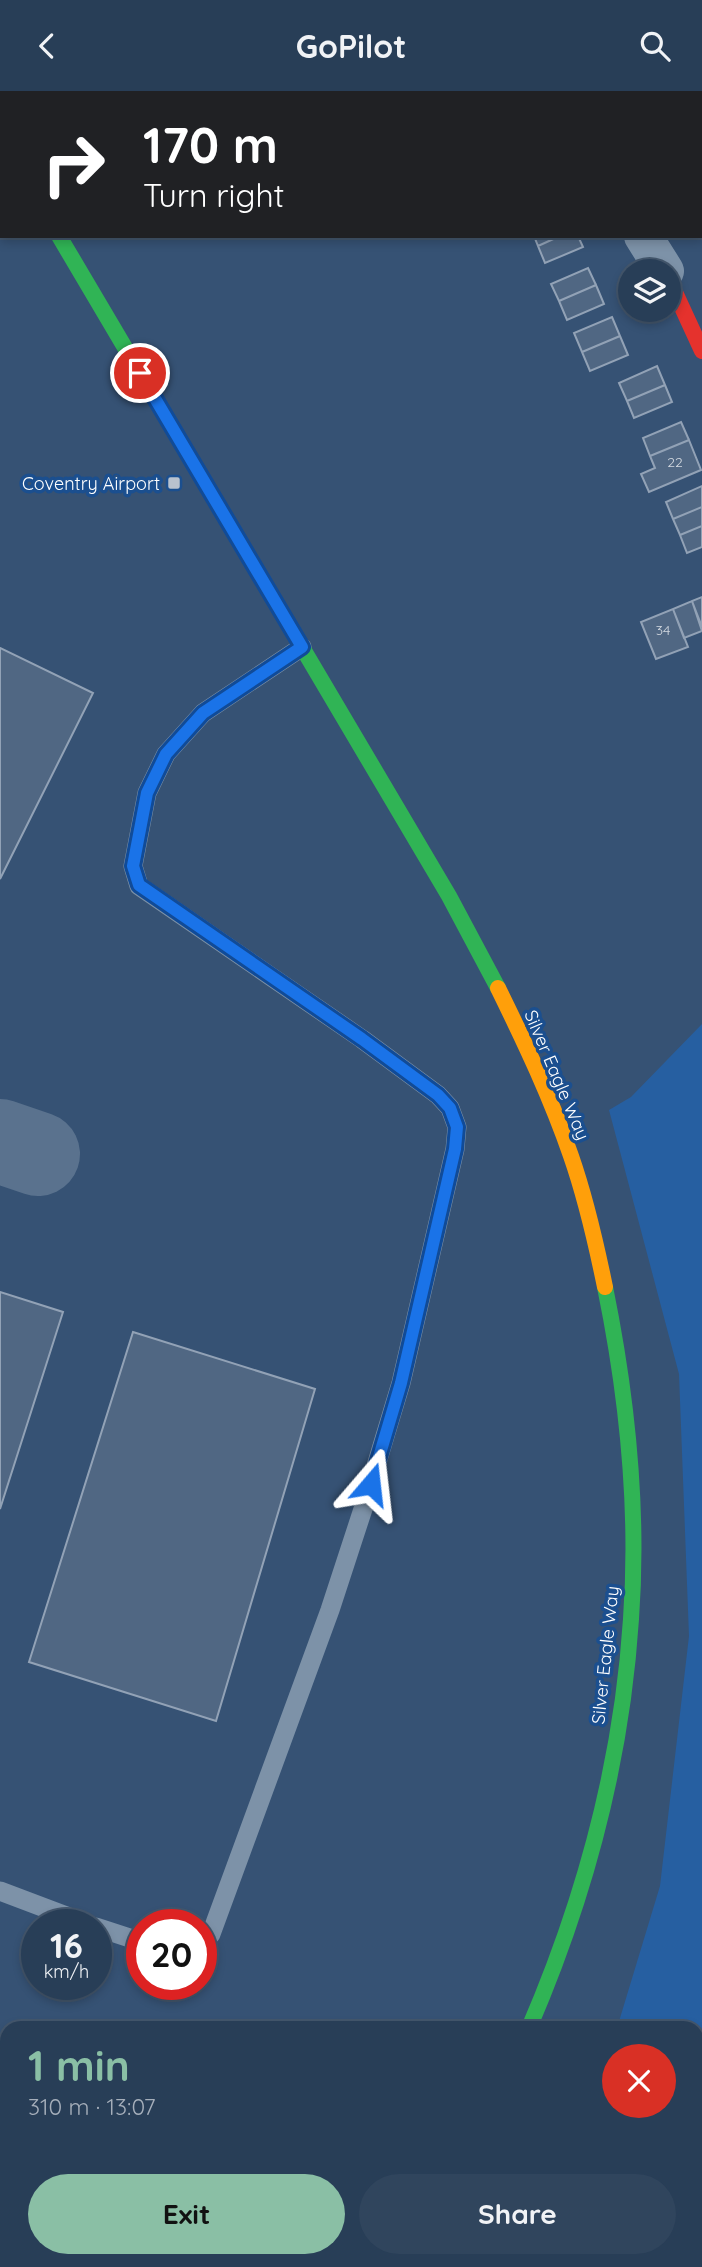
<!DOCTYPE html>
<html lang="en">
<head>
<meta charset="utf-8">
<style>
	body { margin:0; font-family:Quicksand,sans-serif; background:#30455d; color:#f1f3f6; height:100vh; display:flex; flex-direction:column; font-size:26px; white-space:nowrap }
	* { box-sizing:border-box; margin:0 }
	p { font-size:23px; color:#a5aeba }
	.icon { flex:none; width:38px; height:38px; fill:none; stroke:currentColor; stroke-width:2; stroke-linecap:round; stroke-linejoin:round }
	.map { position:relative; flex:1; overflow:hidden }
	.panel { position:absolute; left:0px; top:1930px; width:704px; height:247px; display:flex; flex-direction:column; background:#283e57; border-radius:21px 21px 0 0; box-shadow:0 4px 10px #0003,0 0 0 2px #44576d }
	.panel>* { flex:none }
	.top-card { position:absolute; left:0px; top:0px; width:704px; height:147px; box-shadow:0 4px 10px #0003,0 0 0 2px #44576d; background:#202124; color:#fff; overflow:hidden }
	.controls { position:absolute; left:618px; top:168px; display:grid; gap:14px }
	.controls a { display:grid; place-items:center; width:63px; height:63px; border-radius:50%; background:#283e57; box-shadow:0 4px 10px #0003,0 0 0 2px #44576d; font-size:35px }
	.speed { position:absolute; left:21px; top:1818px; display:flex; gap:14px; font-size:35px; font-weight:700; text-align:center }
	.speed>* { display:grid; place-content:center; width:91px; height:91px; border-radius:50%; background:#283e57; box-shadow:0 4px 10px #0003,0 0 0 2px #44576d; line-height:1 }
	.speed small { font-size:18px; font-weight:400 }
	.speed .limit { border:10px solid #d22; background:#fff; color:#111 }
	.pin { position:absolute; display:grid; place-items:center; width:60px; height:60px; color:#fff; margin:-30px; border:4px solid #fff; border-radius:50%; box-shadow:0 2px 7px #0007 }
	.me { position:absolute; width:77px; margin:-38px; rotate:17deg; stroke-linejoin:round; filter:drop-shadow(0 0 5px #0008) }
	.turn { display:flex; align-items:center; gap:24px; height:147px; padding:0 28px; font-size:32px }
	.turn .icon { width:91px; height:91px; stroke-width:2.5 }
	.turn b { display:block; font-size:49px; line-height:60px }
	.round { display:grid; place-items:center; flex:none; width:74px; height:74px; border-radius:37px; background:#30455d }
	.overview { display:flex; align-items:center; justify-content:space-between; height:119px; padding:0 28px }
	h1 { font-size:42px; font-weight:700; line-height:52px; color:#8abfa5 }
	.primary-button { display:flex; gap:14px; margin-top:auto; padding:14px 28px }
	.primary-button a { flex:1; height:80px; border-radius:42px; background:#8abfa5; color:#111; font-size:28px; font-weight:700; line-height:80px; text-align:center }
	.primary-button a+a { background:#30455d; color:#f1f3f6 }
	header { display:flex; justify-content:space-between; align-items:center; height:91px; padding:0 28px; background:#283e57; font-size:32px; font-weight:700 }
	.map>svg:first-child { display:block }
	.green { fill:#265fa1 }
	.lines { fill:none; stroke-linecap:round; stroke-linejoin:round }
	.taxiway { stroke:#5a728e; stroke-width:84 }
	.building { fill:#506783; stroke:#92a2b6; stroke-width:2 }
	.lane { stroke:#7d92a8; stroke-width:19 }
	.street { stroke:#7d92a8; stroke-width:38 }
	.fast { stroke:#30b455; stroke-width:16 }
	.slow { stroke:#ff9f0a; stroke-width:16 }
	.jam { stroke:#e5322d; stroke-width:16 }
	.route-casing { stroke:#114b97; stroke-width:18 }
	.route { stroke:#1a73e8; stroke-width:12 }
	.poi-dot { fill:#b9c2ce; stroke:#1b4f8f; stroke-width:2.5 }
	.labels { text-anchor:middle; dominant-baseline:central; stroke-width:7; stroke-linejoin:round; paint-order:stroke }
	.number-label { font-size:14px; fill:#d3d9e0 }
	.poi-label { font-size:18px; fill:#fff; stroke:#1b4f8f; text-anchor:end }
	.street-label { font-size:18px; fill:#fff; stroke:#1b4f8f }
</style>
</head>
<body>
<header><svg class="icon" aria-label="back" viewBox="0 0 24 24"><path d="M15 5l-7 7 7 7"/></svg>GoPilot<svg class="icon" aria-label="search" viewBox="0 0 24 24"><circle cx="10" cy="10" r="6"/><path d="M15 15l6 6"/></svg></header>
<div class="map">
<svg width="702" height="2176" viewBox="0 0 702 2176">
	<rect width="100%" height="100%" fill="#365274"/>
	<path class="green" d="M 702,933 L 702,2176 L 582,2176 L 576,2170 L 696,2170 L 696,1937 L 617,1937 L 660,1795 L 689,1545 L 679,1283 L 609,1019 L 631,1006 Z"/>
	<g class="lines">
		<path class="taxiway" d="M 0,1050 L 38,1063"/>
	</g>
	<path class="building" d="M 534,145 L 560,145 L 538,155 Z
		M 560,145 L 578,145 L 583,156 L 545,172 L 538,155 Z
		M 588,177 L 596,194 L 559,210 L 551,193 Z
		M 596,194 L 604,213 L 567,229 L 559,210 Z
		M 612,226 L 620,245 L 582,261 L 574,242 Z
		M 620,245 L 628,264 L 590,280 L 582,261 Z
		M 657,275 L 665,294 L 627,310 L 619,292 Z
		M 665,294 L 672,311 L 634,327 L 627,310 Z
		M 681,331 L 689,349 L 650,365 L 643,347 Z
		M 689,349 L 701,379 L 649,401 L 641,383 L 655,377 L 650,365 Z
		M 702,395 L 702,416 L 673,428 L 666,411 Z
		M 702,416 L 702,435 L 680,444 L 673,428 Z
		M 702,435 L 702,456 L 687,462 L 680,444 Z
		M 702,506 L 702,536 L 692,510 Z
		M 692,510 L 702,540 L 684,547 L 673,518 Z
		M 673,518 L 688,556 L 656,568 L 641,531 Z
		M 0,557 L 93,602 L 0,788 Z
		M 0,1201 L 63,1221 L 0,1418 Z
		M 133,1241 L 315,1298 L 216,1630 L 29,1571 Z"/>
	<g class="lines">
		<path class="lane" d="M 0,1800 L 90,1834
			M 96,1836 L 142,1851
			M 201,1854 L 211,1843 L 330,1519 L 363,1418 L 401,1292 L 455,1058 L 457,1036 L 450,1017 L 438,1004 L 362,948 L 139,795 L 133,775 L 147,702 L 166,663 L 203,622 L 302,556"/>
		<path class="street" d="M 586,2 L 590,0
			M 643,145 L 665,180"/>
		<path class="fast" d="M 0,46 L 2,49
			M 59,145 L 449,805 L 498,897
			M 529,1937 C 585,1807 622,1669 631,1528 C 639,1417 627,1304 605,1196"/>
		<path class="slow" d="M 498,897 C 525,952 551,1007 571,1065 C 586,1108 596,1152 605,1196
			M 417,2176 L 420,2170"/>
		<path class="jam" d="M 668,186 L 702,260"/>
	</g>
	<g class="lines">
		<defs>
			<path id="route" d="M 140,282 L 302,556 L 203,622 L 166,663 L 147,702 L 133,775 L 139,794 L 362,948 L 438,1004 L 450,1017 L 457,1036 L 455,1058 L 401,1292 L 371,1393"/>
		</defs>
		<use href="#route" class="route-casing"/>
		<use href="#route" class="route"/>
	</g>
	<rect class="poi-dot" x="167" y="385" width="14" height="14" rx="3.5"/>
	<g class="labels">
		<g class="number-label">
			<text x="675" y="371">22</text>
			<text x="663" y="539">34</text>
		</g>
		<g class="poi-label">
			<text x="160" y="392">Coventry Airport</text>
		</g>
		<g class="street-label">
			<text transform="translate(557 984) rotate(67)">Silver Eagle Way</text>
			<text transform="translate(605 1564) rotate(-84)">Silver Eagle Way</text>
		</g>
	</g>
</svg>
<div class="controls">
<a><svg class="icon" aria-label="layers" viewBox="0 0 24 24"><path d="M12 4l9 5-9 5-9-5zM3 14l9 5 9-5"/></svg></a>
</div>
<div class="speed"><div>16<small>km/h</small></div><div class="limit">20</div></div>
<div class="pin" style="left:140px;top:282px;background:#d93025"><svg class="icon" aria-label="arrive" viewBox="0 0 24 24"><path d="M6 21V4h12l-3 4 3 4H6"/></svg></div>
<svg class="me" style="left:371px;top:1393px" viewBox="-20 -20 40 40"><path d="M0-17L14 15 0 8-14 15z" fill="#1a73e8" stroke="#fff" stroke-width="4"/></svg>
<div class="top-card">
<div class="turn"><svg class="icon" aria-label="right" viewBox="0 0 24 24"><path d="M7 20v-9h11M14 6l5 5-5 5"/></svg><div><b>170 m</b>Turn right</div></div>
</div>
<section class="panel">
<div class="overview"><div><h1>1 min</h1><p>310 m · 13:07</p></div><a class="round" style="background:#d93025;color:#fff"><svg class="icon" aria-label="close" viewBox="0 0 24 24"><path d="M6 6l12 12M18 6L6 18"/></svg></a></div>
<div class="primary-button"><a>Exit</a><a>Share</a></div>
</section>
</div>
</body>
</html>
